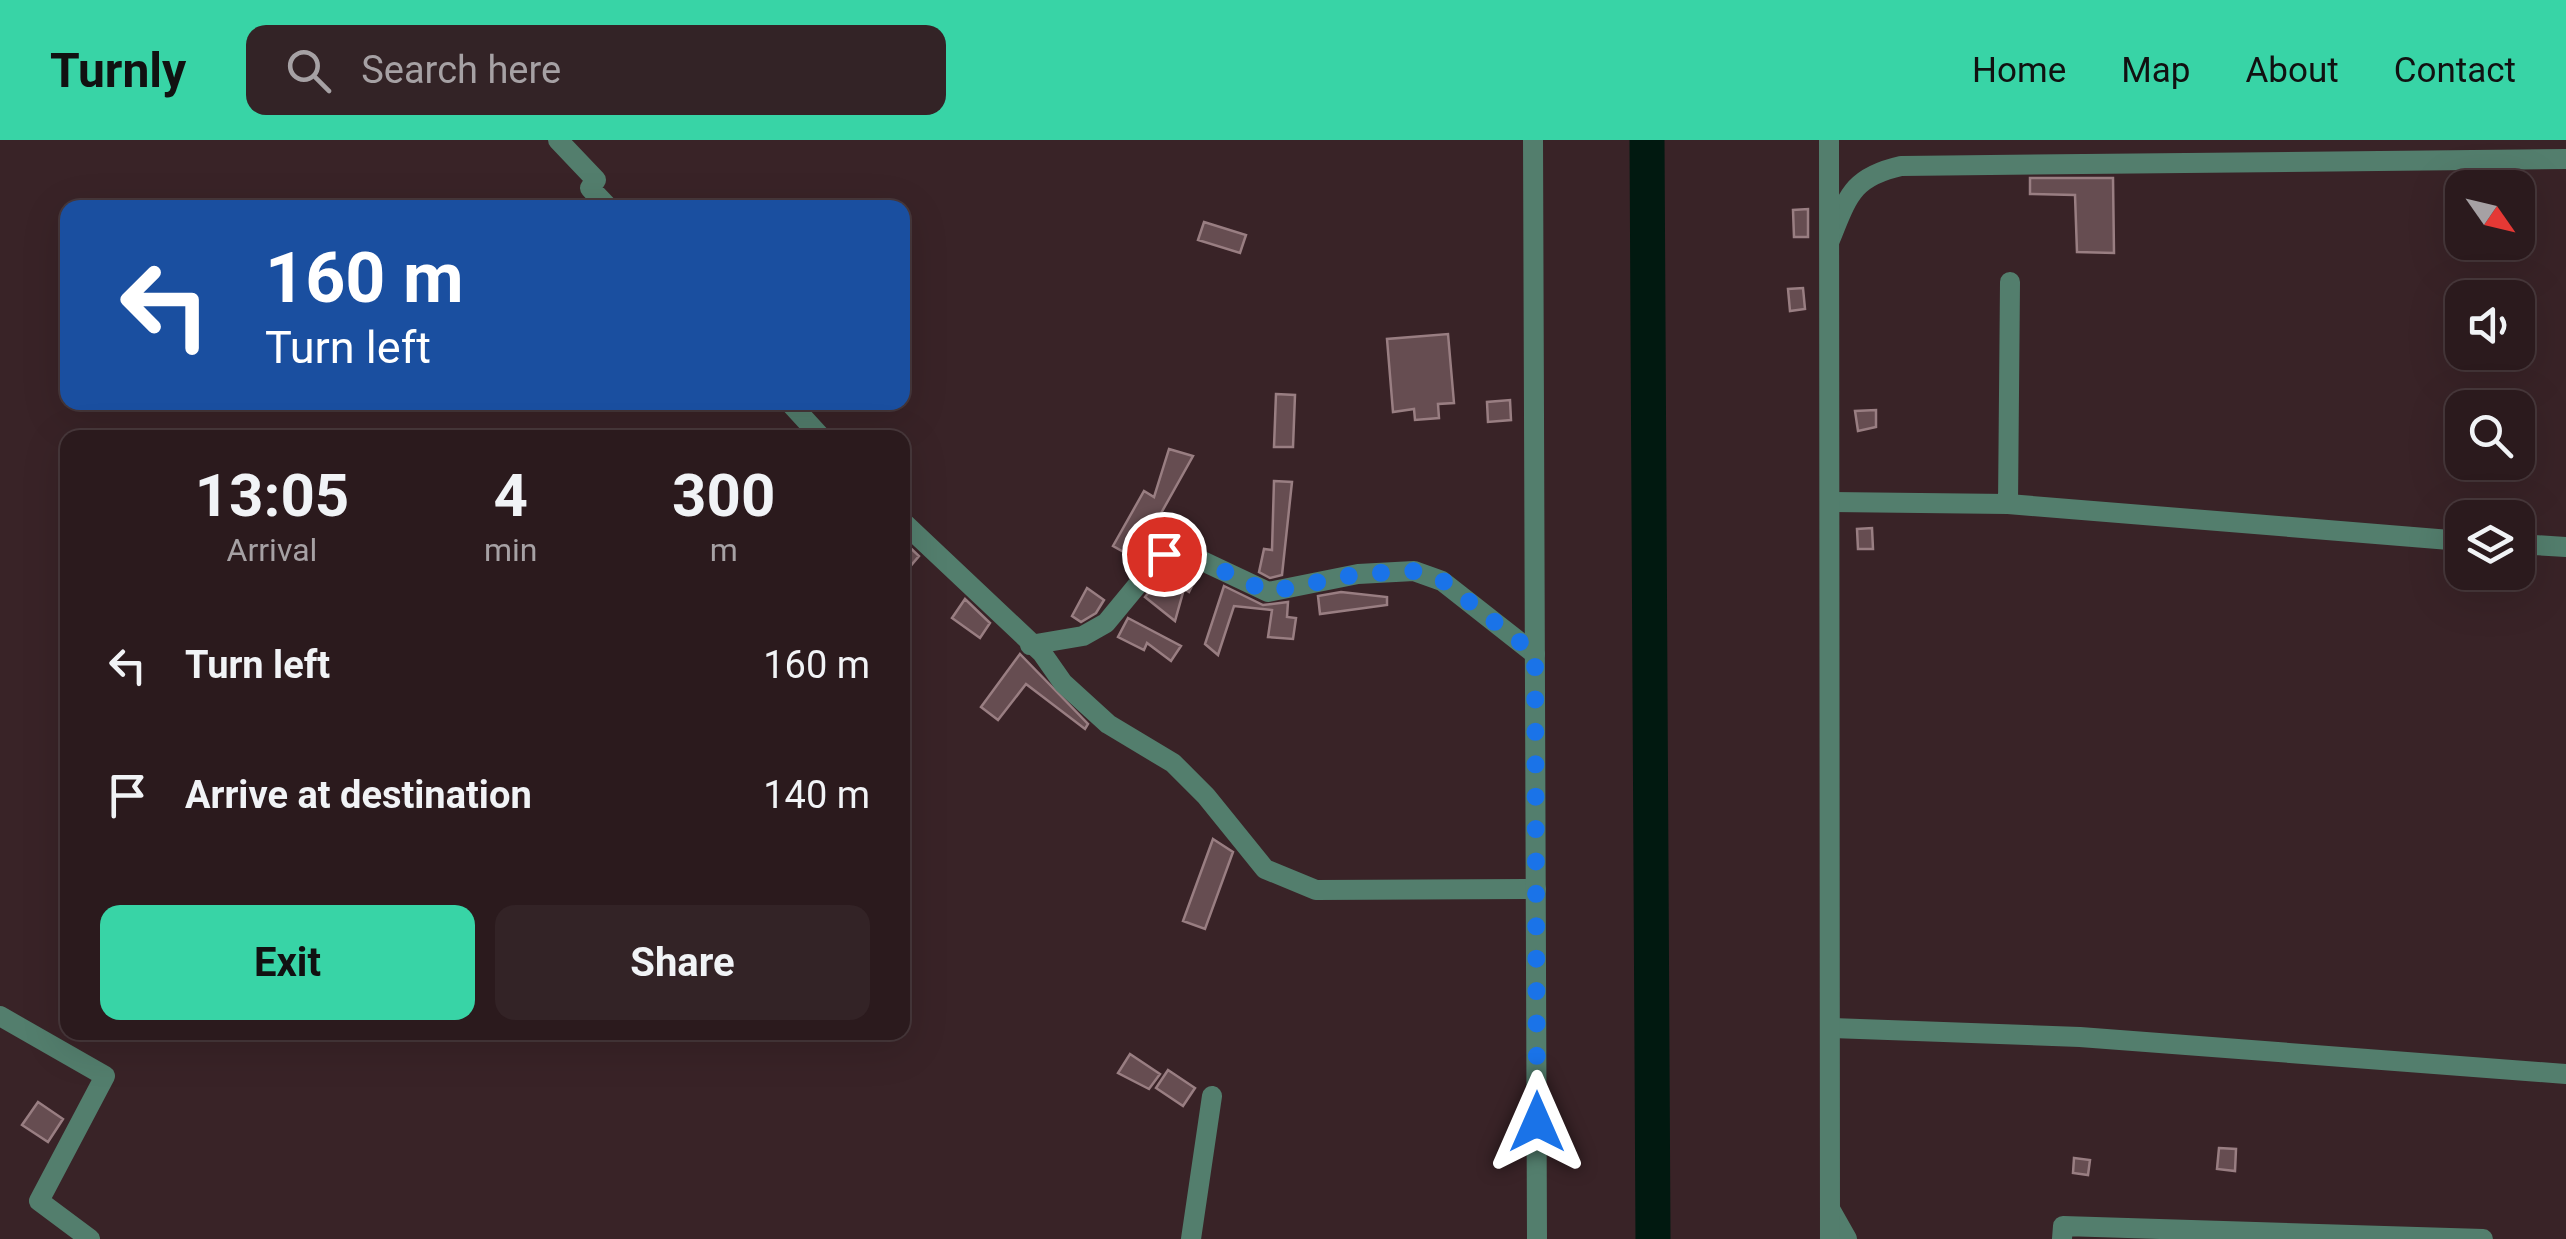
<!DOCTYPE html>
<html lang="en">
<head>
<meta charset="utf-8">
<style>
	body { margin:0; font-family:Roboto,sans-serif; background:#332326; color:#f1f3f6; height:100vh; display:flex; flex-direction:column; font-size:38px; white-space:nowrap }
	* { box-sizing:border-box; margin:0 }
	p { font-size:32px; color:#a6a1a4 }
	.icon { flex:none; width:55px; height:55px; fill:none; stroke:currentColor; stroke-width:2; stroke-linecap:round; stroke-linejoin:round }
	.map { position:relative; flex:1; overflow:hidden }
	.side { position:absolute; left:60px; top:290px; width:850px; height:610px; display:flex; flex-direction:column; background:#2b1a1d; border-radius:20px; box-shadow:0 10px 40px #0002,0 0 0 2px #47383b }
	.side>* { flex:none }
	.guide { position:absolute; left:60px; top:60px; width:850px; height:210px; border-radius:20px; box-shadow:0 10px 40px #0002,0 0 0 2px #47383b; background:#1a4fa0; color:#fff; overflow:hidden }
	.needle { width:65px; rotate:124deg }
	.buttons { position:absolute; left:2445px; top:30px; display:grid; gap:20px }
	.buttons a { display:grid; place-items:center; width:90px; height:90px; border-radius:20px; background:#2b1a1d; box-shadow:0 10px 40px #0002,0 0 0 2px #47383b; font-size:50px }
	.pin { position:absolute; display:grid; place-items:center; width:85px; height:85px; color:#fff; margin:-42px; border:5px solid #fff; border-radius:50%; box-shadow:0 2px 10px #0007 }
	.me { position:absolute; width:110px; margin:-55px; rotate:0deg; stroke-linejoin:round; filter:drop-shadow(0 0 8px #0008) }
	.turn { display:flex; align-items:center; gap:35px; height:210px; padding:0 40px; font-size:45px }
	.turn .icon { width:130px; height:130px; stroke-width:2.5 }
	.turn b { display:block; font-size:70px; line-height:85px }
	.eta { display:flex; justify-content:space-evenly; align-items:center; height:170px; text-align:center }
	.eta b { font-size:60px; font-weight:700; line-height:70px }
	.primary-button { display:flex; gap:20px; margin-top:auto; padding:20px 40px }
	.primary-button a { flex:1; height:115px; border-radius:20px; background:#38d4a6; color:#111; font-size:40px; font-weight:700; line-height:115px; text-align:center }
	.primary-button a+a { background:#332326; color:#f1f3f6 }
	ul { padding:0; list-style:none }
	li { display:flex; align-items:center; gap:30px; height:130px; padding:0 40px }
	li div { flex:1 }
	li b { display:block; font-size:38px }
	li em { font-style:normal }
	header { display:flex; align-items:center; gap:60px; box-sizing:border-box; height:140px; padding:0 50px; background:#38d4a6; color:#111 }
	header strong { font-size:48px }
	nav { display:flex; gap:55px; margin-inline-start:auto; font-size:35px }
	.search { width:700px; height:90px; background:#332326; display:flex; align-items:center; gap:25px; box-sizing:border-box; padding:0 35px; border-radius:20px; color:#a6a1a4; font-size:38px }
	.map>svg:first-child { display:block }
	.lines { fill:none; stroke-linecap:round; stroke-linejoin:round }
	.river { stroke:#011910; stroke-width:35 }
	.building { fill:#664d51; stroke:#997e82; stroke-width:2.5 }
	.minor { stroke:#537e6d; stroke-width:20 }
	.tertiary { stroke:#537e6d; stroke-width:20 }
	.route { stroke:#1a73e8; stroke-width:18; stroke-dasharray:0 32.4 }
</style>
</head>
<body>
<header>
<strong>Turnly</strong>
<div class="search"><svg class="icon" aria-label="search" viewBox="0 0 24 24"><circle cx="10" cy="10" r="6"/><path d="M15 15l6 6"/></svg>Search here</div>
<nav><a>Home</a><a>Map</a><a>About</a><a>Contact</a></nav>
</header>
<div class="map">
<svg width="2566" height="1099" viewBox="0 0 2566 1099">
	<rect width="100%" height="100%" fill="#392327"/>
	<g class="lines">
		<path class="river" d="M 1647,0 L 1653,1099"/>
	</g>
	<path class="building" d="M 2030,38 L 2113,38 L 2114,113 L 2077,112 L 2075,55 L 2030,54 Z
		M 1808,69 L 1808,97 L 1794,97 L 1793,70 Z
		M 1204,82 L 1246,95 L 1240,113 L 1198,100 Z
		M 1803,148 L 1805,169 L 1790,171 L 1788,149 Z
		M 1448,194 L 1454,263 L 1438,264 L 1439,278 L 1415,280 L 1414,269 L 1393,272 L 1387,199 Z
		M 1276,254 L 1295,255 L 1293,307 L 1274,307 Z
		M 1510,260 L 1511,280 L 1488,282 L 1487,262 Z
		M 1876,270 L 1876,287 L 1858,291 L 1855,271 Z
		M 1169,309 L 1193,316 L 1150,393 L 1145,391 L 1131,416 L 1113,406 L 1144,351 L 1154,357 Z
		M 1274,341 L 1292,342 L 1282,435 L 1270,438 L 1259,432 L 1264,409 L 1272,410 Z
		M 1872,388 L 1873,409 L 1858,409 L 1857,389 Z
		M 902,400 L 919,416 L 902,436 Z
		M 1177,429 L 1198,434 L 1189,452 L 1184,449 L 1175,481 L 1145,457 L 1158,441 L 1167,448 Z
		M 1224,446 L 1263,465 L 1288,462 L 1287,477 L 1296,478 L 1293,499 L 1268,497 L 1272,470 L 1234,466 L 1218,515 L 1205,504 Z
		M 1087,448 L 1104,460 L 1096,473 L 1081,482 L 1072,476 Z
		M 1341,452 L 1387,457 L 1387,465 L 1320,474 L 1318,456 Z
		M 965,459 L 990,483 L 980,498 L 952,478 Z
		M 1128,478 L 1181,506 L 1171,521 L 1147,503 L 1144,510 L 1118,497 Z
		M 1020,514 L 1088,584 L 1085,589 L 1026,544 L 998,580 L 981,567 Z
		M 1213,699 L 1233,712 L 1205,789 L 1183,781 Z
		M 1130,914 L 1160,934 L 1149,949 L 1118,933 Z
		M 1168,930 L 1195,948 L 1183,966 L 1156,948 Z
		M 38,962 L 63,979 L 48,1002 L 22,985 Z
		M 2219,1008 L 2236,1009 L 2235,1031 L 2217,1029 Z
		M 2074,1018 L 2090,1020 L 2088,1035 L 2073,1033 Z"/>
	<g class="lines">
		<path class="minor" d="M 558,0 L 596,40 L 590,48 L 609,68
			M 1830,100 C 1848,56 1852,37 1901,26 L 2566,19
			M 789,262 L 822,298
			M 1832,362 L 2008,364 L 2462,401
			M 2008,364 L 2010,142
			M 902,381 L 1042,513 L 1063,543 L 1108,584 L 1173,623 L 1206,656 L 1265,729 L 1316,750 L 1536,749
			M 2518,404 L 2566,407
			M 1030,505 L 1083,496 L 1106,483 L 1163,414 L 1194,417 L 1268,452 L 1358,434 L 1414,431 L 1442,441 L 1535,514
			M 0,876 L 105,936 L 39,1061 L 90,1099
			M 1832,888 L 2080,897 L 2566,934
			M 1830,1069 L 1847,1099
			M 1191,1099 L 1212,956
			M 2062,1099 L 2063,1086 L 2483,1099"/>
		<path class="tertiary" d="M 1533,0 L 1537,1099
			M 1829,0 L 1830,1099"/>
	</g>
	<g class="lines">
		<path class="route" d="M 1164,414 L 1194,417 L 1268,452 L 1358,434 L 1414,431 L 1442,440 L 1535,514 L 1537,982"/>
	</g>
</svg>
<div class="buttons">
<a><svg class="needle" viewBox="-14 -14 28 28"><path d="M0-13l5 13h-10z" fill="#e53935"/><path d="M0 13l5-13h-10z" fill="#a6a1a4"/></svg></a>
<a><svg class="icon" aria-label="sound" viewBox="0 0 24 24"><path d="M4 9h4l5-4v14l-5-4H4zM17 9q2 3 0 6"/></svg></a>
<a><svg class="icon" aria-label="search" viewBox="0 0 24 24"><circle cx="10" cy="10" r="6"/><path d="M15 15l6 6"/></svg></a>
<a><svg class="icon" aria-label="layers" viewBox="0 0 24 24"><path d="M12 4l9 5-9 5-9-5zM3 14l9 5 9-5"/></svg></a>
</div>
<div class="pin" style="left:1164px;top:414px;background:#d93025"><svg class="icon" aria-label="arrive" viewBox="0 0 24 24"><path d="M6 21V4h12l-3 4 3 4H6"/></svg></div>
<svg class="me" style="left:1537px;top:982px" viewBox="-20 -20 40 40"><path d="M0-17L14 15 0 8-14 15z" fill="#1a73e8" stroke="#fff" stroke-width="4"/></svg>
<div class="guide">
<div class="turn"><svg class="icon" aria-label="left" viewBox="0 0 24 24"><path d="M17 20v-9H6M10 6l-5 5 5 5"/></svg><div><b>160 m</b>Turn left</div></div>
</div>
<section class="side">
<div class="eta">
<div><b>13:05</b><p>Arrival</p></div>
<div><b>4</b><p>min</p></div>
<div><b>300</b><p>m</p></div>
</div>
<ul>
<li><svg class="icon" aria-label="left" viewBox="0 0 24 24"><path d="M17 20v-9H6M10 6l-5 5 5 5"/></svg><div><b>Turn left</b></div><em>160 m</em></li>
<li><svg class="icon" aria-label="arrive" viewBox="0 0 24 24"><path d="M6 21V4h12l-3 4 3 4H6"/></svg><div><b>Arrive at destination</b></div><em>140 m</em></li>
</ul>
<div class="primary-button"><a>Exit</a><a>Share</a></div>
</section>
</div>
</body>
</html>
